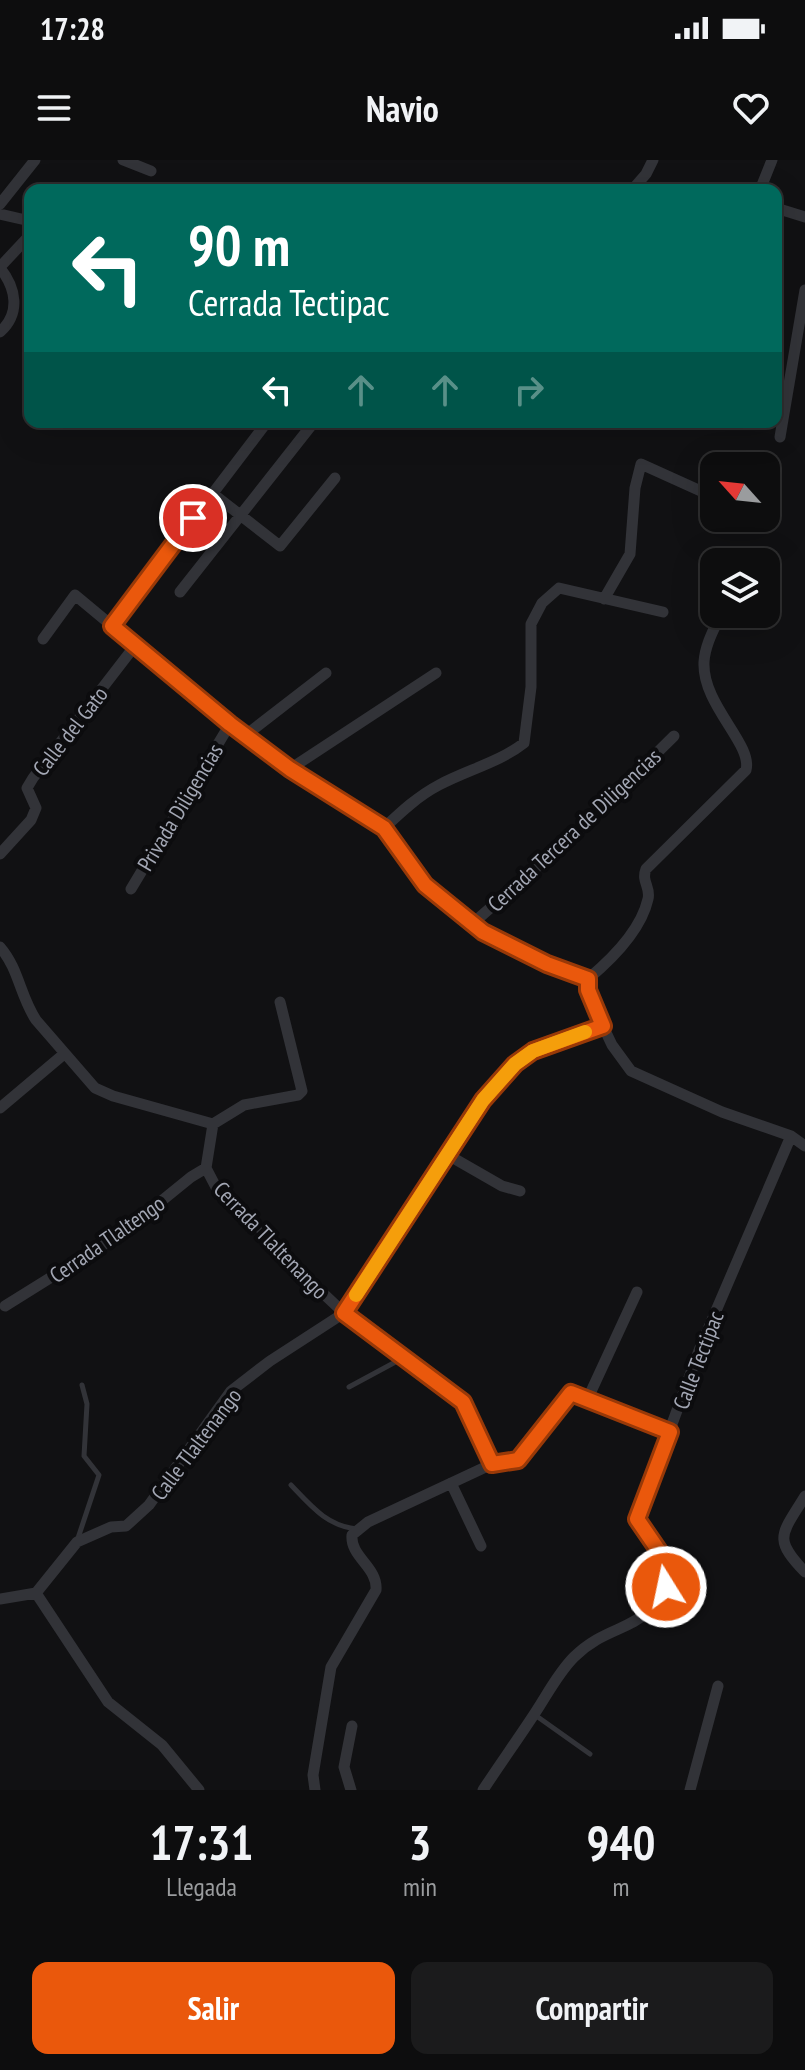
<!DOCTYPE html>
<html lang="es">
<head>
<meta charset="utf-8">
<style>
	body { margin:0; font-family:"PT Sans Narrow",sans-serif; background:#1b1b1c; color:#f1f3f6; height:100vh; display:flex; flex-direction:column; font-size:30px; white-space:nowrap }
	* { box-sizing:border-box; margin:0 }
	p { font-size:26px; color:#9a9c9e }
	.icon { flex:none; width:44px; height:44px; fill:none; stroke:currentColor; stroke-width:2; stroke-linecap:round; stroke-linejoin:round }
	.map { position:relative; height:1630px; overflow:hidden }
	.drawer { display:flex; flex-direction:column; background:#0d0d0e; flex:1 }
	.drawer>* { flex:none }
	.hud { position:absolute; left:24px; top:24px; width:758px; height:244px; border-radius:16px; box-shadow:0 8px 32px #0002,0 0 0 2px #2d2d2e; background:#00695c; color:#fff; overflow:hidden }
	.needle { width:52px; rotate:297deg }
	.controls { position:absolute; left:700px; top:292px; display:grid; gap:16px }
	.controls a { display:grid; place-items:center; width:80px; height:80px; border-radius:16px; background:#0d0d0e; box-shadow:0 8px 32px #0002,0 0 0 2px #2d2d2e; font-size:40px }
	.pin { position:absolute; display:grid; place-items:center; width:68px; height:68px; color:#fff; margin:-34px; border:4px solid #fff; border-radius:50%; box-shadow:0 2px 8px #0007 }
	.me { position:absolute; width:88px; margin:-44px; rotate:350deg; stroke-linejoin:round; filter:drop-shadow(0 0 6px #0008) }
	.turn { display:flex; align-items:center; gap:28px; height:168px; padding:0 32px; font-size:36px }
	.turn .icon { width:104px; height:104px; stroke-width:2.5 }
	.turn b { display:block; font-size:56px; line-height:68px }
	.lanes { display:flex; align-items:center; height:76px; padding:0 32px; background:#0003; justify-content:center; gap:40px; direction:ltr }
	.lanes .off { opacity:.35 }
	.eta { display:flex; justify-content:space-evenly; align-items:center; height:136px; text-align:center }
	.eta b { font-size:48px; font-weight:700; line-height:56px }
	.primary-button { display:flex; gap:16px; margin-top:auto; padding:16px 32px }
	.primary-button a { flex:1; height:92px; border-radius:16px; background:#ea580c; color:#fff; font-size:32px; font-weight:700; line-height:92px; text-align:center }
	.primary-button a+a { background:#1b1b1c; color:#f1f3f6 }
	.status { display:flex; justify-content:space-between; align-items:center; height:56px; padding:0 40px; background:#0d0d0e; direction:ltr }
	.status svg { height:22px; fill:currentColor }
	header { display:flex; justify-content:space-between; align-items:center; height:104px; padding:0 32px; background:#0d0d0e; font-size:36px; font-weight:700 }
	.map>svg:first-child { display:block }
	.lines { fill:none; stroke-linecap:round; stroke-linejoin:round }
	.lane { stroke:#323338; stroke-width:5 }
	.street { stroke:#323338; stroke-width:11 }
	.route-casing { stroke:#983908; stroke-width:20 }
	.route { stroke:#ea580c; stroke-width:14 }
	.slow { stroke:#f59e0b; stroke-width:14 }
	.labels { text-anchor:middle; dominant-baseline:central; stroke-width:8; stroke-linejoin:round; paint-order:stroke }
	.street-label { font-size:22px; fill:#a3a7b4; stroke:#0c0c0e }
</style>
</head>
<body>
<div class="status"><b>17:28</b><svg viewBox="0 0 49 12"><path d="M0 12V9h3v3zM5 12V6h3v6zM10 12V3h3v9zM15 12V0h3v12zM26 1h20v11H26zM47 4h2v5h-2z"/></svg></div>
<header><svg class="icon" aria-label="menu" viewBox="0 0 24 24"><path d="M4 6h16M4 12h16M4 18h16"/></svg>Navio<svg class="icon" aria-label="heart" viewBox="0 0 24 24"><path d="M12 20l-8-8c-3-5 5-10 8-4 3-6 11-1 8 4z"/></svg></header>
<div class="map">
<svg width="805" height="1630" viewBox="0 0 805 1630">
	<rect width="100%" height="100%" fill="#111113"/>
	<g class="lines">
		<path class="lane" d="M 349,1227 L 401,1199
			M 291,1325 C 311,1346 327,1366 357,1369
			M 77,1381 L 99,1315 L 84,1296 L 87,1244 L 82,1225
			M 535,1555 L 590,1594"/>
		<path class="street" d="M 123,0 L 151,11
			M 632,30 L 646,14 L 653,0
			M 760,30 L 772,0
			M 0,44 L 35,0
			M 776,48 L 805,57
			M 0,54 L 30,61
			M 0,107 L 30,75
			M 0,108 C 16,128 21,153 0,172
			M 780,277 L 805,130
			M 212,333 L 280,386 L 335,318
			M 180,432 L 314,262
			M 604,439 L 630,394 L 635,328 L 641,304 L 714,337
			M 112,466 L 267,262
			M 43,479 L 75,435 L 230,564 L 290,609 L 384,668 L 425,725 L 483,772 L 547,804 L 588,819
			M 246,575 L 326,513
			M 290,609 L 436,513
			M 384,668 C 401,652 418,636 439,625 C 467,610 500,602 524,583 L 531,527 L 531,464 L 542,443 L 559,428 L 663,452
			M 0,694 L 31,660 L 36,648 L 27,628 L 33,618 L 134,487
			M 131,729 L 230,564
			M 472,764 L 577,672 L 674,576
			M 0,787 C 19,809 20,836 36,860 L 95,928 L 113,936 L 213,964 L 206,1008 L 219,1033 L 267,1074 L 293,1105 L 344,1153 L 463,1242 L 492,1304
			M 588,819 C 612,799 641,770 648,739 C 651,727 641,722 646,709 L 746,610 C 753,584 702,545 704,502 C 705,485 714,469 721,454
			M 588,819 L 588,830 L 603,866 L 612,885 L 631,911 L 722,952 L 791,976 L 805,986
			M 0,948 L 64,894
			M 213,964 L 244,945 L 298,935 L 302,931 L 280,842
			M 448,995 L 502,1026 L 520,1031
			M 5,1146 L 122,1073 L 191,1017 L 206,1008
			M 588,1238 L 637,1132
			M 451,1323 L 481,1386
			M 805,1336 C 782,1374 772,1378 805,1412
			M 36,1433 L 108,1542 L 162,1585 L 199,1630
			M 0,1439 L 36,1433 L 77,1382 L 111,1367 L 126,1366 L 149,1345 L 231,1231 L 270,1201 L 344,1153 L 483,940 L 515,904 L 533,891 L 603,866
			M 315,1630 L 313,1615 L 331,1507 L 376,1430 C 378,1407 350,1397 352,1375 L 368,1362 L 492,1304 L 518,1300 L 571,1233 L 670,1272
			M 351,1630 L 344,1607 L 352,1566
			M 483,1630 C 500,1604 518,1579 535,1553 C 547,1535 558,1513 574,1497 C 613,1458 652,1476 672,1410 L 637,1359 L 700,1188 L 791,976
			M 690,1630 L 718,1526"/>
	</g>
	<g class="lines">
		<defs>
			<path id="route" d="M 193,358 L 112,466 L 230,564 L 290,609 L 384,668 L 425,725 L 483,772 L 547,804 L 588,819 L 588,830 L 603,866 L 533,891 L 515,904 L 483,940 L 344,1153 L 463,1242 L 492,1304 L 518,1300 L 571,1233 L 670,1272 L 637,1359 L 672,1410 L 666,1427"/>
		</defs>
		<use href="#route" class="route-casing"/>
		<use href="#route" class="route"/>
		<path class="slow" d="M 356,1135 L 483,940 L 515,904 L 533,891 L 585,872"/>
	</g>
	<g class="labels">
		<g class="street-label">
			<text transform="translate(70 571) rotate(-52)">Calle del Gato</text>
			<text transform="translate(180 647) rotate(-59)">Privada Diligencias</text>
			<text transform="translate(574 670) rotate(-43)">Cerrada Tercera de Diligencias</text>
			<text transform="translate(107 1079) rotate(-35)">Cerrada Tlaltengo</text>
			<text transform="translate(271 1080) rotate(46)">Cerrada Tlaltenango</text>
			<text transform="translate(698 1200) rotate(-69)">Calle Tectipac</text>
			<text transform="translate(196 1284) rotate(-53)">Calle Tlaltenango</text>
		</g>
	</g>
</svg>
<div class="controls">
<a><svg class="needle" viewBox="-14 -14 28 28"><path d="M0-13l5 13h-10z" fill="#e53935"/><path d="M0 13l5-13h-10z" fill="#9a9c9e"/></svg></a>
<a><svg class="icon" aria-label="layers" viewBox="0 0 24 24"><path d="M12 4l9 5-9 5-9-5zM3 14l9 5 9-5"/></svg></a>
</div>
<div class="pin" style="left:193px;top:358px;background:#d93025"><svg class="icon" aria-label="arrive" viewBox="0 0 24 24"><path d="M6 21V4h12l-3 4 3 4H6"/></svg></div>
<svg class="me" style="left:666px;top:1427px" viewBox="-20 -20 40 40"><circle r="17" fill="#ea580c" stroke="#fff" stroke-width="3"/><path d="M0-11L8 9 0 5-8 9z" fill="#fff"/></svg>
<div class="hud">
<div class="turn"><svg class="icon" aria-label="left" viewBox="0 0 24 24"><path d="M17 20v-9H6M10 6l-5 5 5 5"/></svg><div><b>90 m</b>Cerrada Tectipac</div></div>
<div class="lanes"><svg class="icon" aria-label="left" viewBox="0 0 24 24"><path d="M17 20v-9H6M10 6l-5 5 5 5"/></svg><svg class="icon off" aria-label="ahead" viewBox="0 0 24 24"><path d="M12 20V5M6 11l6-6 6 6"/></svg><svg class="icon off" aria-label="ahead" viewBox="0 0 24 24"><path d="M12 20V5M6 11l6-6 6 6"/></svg><svg class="icon off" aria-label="right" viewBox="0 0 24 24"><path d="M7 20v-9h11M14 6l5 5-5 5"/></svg></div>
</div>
</div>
<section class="drawer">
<div class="eta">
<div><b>17:31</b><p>Llegada</p></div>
<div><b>3</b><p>min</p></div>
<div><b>940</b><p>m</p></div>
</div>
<div class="primary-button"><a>Salir</a><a>Compartir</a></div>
</section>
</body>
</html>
